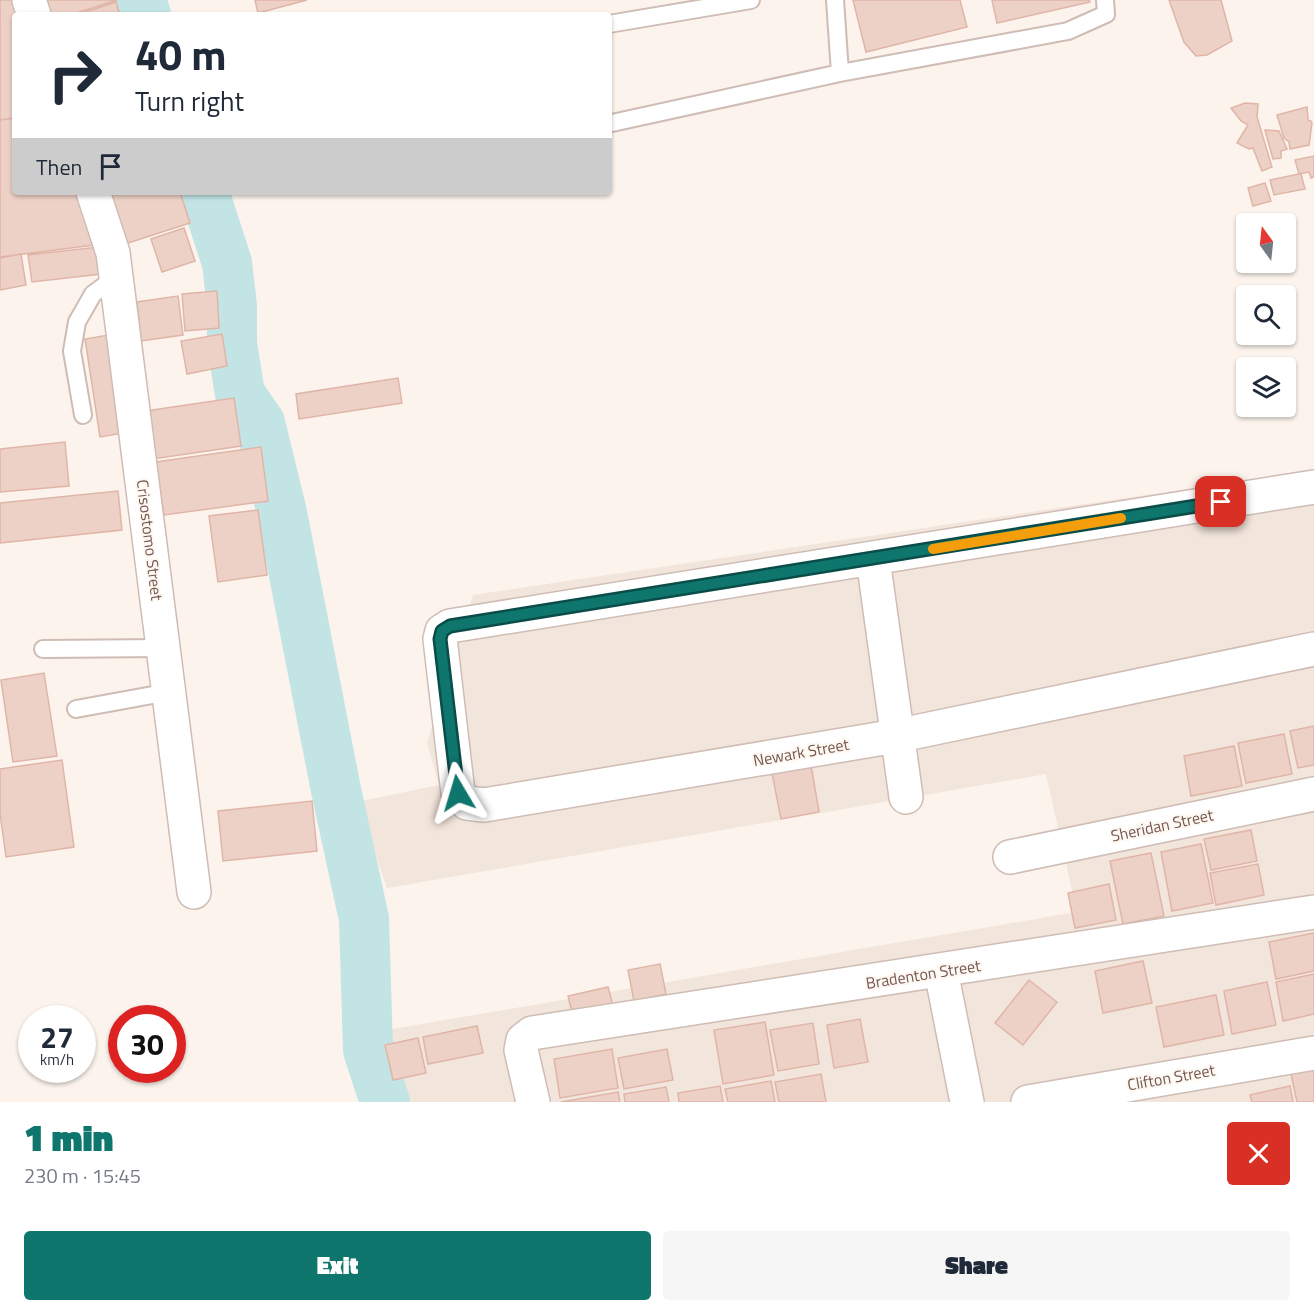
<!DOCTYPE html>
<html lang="en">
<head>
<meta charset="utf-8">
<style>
	body { margin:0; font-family:"Titillium Web",sans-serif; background:#f6f6f7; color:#1f2937; height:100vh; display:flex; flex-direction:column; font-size:22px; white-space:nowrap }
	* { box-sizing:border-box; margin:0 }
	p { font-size:20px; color:#747a83 }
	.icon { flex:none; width:33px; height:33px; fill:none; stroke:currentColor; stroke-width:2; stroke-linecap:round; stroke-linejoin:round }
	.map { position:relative; height:1102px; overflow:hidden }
	.details { display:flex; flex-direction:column; background:#fff; flex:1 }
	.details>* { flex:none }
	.top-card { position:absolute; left:12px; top:12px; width:600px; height:183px; border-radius:6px; box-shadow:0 2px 4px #0004; background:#fff; color:#1f2937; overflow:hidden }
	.needle { width:39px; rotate:345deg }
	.buttons { position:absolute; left:1236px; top:213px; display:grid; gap:12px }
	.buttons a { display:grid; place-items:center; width:60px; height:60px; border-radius:6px; background:#fff; box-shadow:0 2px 4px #0004; font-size:30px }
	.speed { position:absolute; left:18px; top:1005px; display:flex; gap:12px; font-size:30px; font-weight:700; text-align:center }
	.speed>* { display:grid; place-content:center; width:78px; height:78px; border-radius:50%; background:#fff; box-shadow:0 2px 4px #0004; line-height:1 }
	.speed small { font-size:15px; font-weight:400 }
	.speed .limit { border:9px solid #d22; background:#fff; color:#111 }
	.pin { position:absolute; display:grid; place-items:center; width:51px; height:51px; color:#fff; margin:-26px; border-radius:12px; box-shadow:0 3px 9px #0006 }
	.me { position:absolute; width:66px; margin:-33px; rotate:353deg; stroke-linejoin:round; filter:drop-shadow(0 0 4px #0008) }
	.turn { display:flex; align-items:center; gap:21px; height:126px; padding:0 24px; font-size:27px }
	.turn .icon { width:78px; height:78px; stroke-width:2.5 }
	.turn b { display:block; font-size:42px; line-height:51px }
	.then { display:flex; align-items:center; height:57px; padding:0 24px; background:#0003; gap:12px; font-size:22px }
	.round { display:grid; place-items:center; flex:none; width:63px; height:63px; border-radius:6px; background:#f6f6f7 }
	.headline { display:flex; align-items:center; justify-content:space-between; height:102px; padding:0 24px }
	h1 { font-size:36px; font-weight:800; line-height:45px; color:#0f766e }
	.primary-button { display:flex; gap:12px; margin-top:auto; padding:12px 24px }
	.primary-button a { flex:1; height:69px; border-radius:6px; background:#0f766e; color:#fff; font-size:24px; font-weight:800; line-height:69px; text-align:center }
	.primary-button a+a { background:#f6f6f7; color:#1f2937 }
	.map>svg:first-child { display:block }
	.residential { fill:#f2e5db }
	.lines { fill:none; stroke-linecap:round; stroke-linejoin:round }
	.river { stroke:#c2e4e4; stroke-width:50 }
	.building { fill:#eed1c6; stroke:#e0b5a8; stroke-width:1.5 }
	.service-casing { stroke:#cfbdb5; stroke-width:20 }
	.minor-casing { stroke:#cfbdb5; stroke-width:36 }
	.service { stroke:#fff; stroke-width:16 }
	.minor { stroke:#fff; stroke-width:33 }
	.route-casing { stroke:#0a4d48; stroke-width:15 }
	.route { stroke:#0f766e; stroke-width:10 }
	.slow { stroke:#f59e0b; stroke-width:10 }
	.labels { text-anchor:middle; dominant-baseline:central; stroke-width:4.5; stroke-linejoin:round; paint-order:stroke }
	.street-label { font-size:16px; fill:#755850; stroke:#fef8f3 }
</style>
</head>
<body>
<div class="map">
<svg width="1314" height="1102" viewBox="0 0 1314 1102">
	<rect width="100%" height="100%" fill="#fbf3ec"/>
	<path class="residential" d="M 1314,470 L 1314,1102 L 396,1102 L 375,1032 L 1077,912 L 1046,774 L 387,888 L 357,802 L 439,785 L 427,743 L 473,595 Z"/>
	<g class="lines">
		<path class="river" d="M 141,0 L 146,15
			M 204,192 L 227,263 L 232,306 L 232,344 L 240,394 L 260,423 L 282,513 L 335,785 L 364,919 L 368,1050 L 385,1102"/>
	</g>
	<path class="building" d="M 0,0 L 23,0 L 27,15 L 15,15 L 15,118 L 0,120 Z
		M 41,0 L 117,0 L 70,15 L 45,15 Z
		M 255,0 L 307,0 L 258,13 Z
		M 853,0 L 960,0 L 967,27 L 866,52 Z
		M 992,0 L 1089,0 L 1090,2 L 997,23 Z
		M 1169,0 L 1221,0 L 1232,41 L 1207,55 L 1196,56 L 1184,42 Z
		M 116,2 L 120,15 L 76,15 Z
		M 1245,103 L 1258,104 L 1257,117 L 1272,167 L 1262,171 L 1253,148 L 1249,149 L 1237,143 L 1248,125 L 1241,121 L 1231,108 Z
		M 1307,107 L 1308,120 L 1311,121 L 1312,123 L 1309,145 L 1290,149 L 1289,142 L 1284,138 L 1277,115 Z
		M 15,118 L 15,192 L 85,192 L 102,244 L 0,257 L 0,120 Z
		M 1265,130 L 1279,131 L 1287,149 L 1281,151 L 1281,158 L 1273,159 Z
		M 1314,156 L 1314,177 L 1311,178 L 1309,172 L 1299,174 L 1295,160 Z
		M 1299,174 L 1301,174 L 1305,189 L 1274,195 L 1270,180 Z
		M 1265,183 L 1271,201 L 1253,206 L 1248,188 Z
		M 109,192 L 180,192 L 190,223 L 125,244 Z
		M 184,228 L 195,261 L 162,272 L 151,239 Z
		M 98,247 L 101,274 L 32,282 L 28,255 Z
		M 21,254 L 26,285 L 0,290 L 0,258 Z
		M 217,291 L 219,328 L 185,331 L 182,294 Z
		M 178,296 L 183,335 L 141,341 L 137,302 Z
		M 222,334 L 227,366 L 187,374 L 181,341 Z
		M 108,335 L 124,433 L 100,437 L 85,339 Z
		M 398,378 L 402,403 L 299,419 L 296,394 Z
		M 234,398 L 241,446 L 153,459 L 146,411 Z
		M 65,442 L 69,486 L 0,492 L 0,449 Z
		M 261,447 L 268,501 L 164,515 L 156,462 Z
		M 118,491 L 122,530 L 0,543 L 0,503 Z
		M 258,510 L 267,575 L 218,582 L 209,516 Z
		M 44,673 L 57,756 L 13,762 L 1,680 Z
		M 1314,726 L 1314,765 L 1298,768 L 1290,731 Z
		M 1284,734 L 1292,774 L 1246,783 L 1238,743 Z
		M 1234,746 L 1242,786 L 1191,796 L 1184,756 Z
		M 62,760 L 74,847 L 6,857 L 0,813 L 0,769 Z
		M 811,765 L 819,812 L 781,819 L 772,773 Z
		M 312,801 L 317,851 L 223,861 L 218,811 Z
		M 1251,830 L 1257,861 L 1211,870 L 1204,839 Z
		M 1201,844 L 1213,903 L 1172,911 L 1161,852 Z
		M 1151,853 L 1164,916 L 1123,924 L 1110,861 Z
		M 1258,864 L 1264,895 L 1216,905 L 1210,873 Z
		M 1109,884 L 1116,920 L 1075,928 L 1068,893 Z
		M 1314,933 L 1314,971 L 1276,979 L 1269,942 Z
		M 1143,961 L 1152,1003 L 1103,1013 L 1095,971 Z
		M 660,964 L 666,994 L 634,1001 L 628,970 Z
		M 1314,974 L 1314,1014 L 1283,1021 L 1276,982 Z
		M 1029,980 L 1057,1002 L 1023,1045 L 995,1023 Z
		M 1267,982 L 1276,1025 L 1232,1034 L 1224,991 Z
		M 608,987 L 613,1006 L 573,1016 L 568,996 Z
		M 1216,995 L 1224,1035 L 1164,1047 L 1156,1007 Z
		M 860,1019 L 868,1062 L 834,1068 L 827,1025 Z
		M 765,1022 L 774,1075 L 723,1084 L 714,1030 Z
		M 813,1023 L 819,1064 L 778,1071 L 770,1030 Z
		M 477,1026 L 483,1053 L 428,1064 L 423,1037 Z
		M 418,1038 L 426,1073 L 393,1080 L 385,1045 Z
		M 612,1049 L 618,1088 L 560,1098 L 554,1059 Z
		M 667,1049 L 673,1080 L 624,1089 L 618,1058 Z
		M 1314,1064 L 1314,1102 L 1297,1102 L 1290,1069 Z
		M 821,1074 L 826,1102 L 779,1102 L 775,1082 Z
		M 771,1081 L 775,1102 L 728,1102 L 725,1089 Z
		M 720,1086 L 723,1102 L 679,1102 L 678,1093 Z
		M 1290,1086 L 1293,1102 L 1252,1102 L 1250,1095 Z
		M 666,1087 L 669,1102 L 625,1102 L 624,1094 Z
		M 618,1092 L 620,1102 L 561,1102 Z"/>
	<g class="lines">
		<defs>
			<path id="service" d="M 835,0 L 840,73 L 1068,31 L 1106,14 L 1105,0
				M 609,24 L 751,0
				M 612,123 L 840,73
				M 83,415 L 72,351 L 77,322 L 93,294 L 116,277
				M 43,649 L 164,648
				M 76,709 L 169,692"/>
			<path id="minor" d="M 29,0 L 34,15
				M 93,192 L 113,253 L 194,892
				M 1314,487 L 450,626 L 442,631 L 440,639 L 458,793 L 467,803 L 484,805 L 896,736 L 1314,649
				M 873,559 L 906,797
				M 1010,857 L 1314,794
				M 941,971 L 967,1102
				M 533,1102 L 521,1050 L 523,1040 L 532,1033 L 1314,912
				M 1028,1102 L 1314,1053"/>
		</defs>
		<use href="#service" class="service-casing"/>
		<use href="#minor" class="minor-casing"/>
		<use href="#service" class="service"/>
		<use href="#minor" class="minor"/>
	</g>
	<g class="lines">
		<defs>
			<path id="route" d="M 458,793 L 440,639 L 442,631 L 450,626 L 1221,502"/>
		</defs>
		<use href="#route" class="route-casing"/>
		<use href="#route" class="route"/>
		<path class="slow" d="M 933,549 L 1121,518"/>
	</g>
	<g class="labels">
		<g class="street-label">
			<text transform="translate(150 540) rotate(83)">Crisostomo Street</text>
			<text transform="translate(801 752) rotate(-10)">Newark Street</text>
			<text transform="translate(1162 825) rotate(-12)">Sheridan Street</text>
			<text transform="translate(923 974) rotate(-9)">Bradenton Street</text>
			<text transform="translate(1171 1077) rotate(-10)">Clifton Street</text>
		</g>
	</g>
</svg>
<div class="buttons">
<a><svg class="needle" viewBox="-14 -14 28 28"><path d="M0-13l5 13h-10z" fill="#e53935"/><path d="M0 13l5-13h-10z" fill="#747a83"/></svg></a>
<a><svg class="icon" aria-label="search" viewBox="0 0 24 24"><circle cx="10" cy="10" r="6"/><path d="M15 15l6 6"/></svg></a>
<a><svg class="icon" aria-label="layers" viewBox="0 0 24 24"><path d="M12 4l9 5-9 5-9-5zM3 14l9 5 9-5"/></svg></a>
</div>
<div class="speed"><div>27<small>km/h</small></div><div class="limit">30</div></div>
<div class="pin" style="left:1221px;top:502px;background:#d93025"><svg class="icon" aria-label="arrive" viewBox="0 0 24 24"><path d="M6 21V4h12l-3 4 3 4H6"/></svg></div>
<svg class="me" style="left:458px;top:793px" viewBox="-20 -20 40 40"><path d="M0-17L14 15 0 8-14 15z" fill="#0f766e" stroke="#fff" stroke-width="4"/></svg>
<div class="top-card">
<div class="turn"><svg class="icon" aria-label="right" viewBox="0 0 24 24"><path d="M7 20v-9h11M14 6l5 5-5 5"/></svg><div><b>40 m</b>Turn right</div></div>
<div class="then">Then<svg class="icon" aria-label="arrive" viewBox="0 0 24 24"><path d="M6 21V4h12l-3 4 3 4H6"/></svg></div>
</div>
</div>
<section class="details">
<div class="headline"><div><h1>1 min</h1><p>230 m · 15:45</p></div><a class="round" style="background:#d93025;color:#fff"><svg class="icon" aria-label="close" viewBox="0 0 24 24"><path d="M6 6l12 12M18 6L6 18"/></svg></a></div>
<div class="primary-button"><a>Exit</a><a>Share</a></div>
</section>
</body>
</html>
